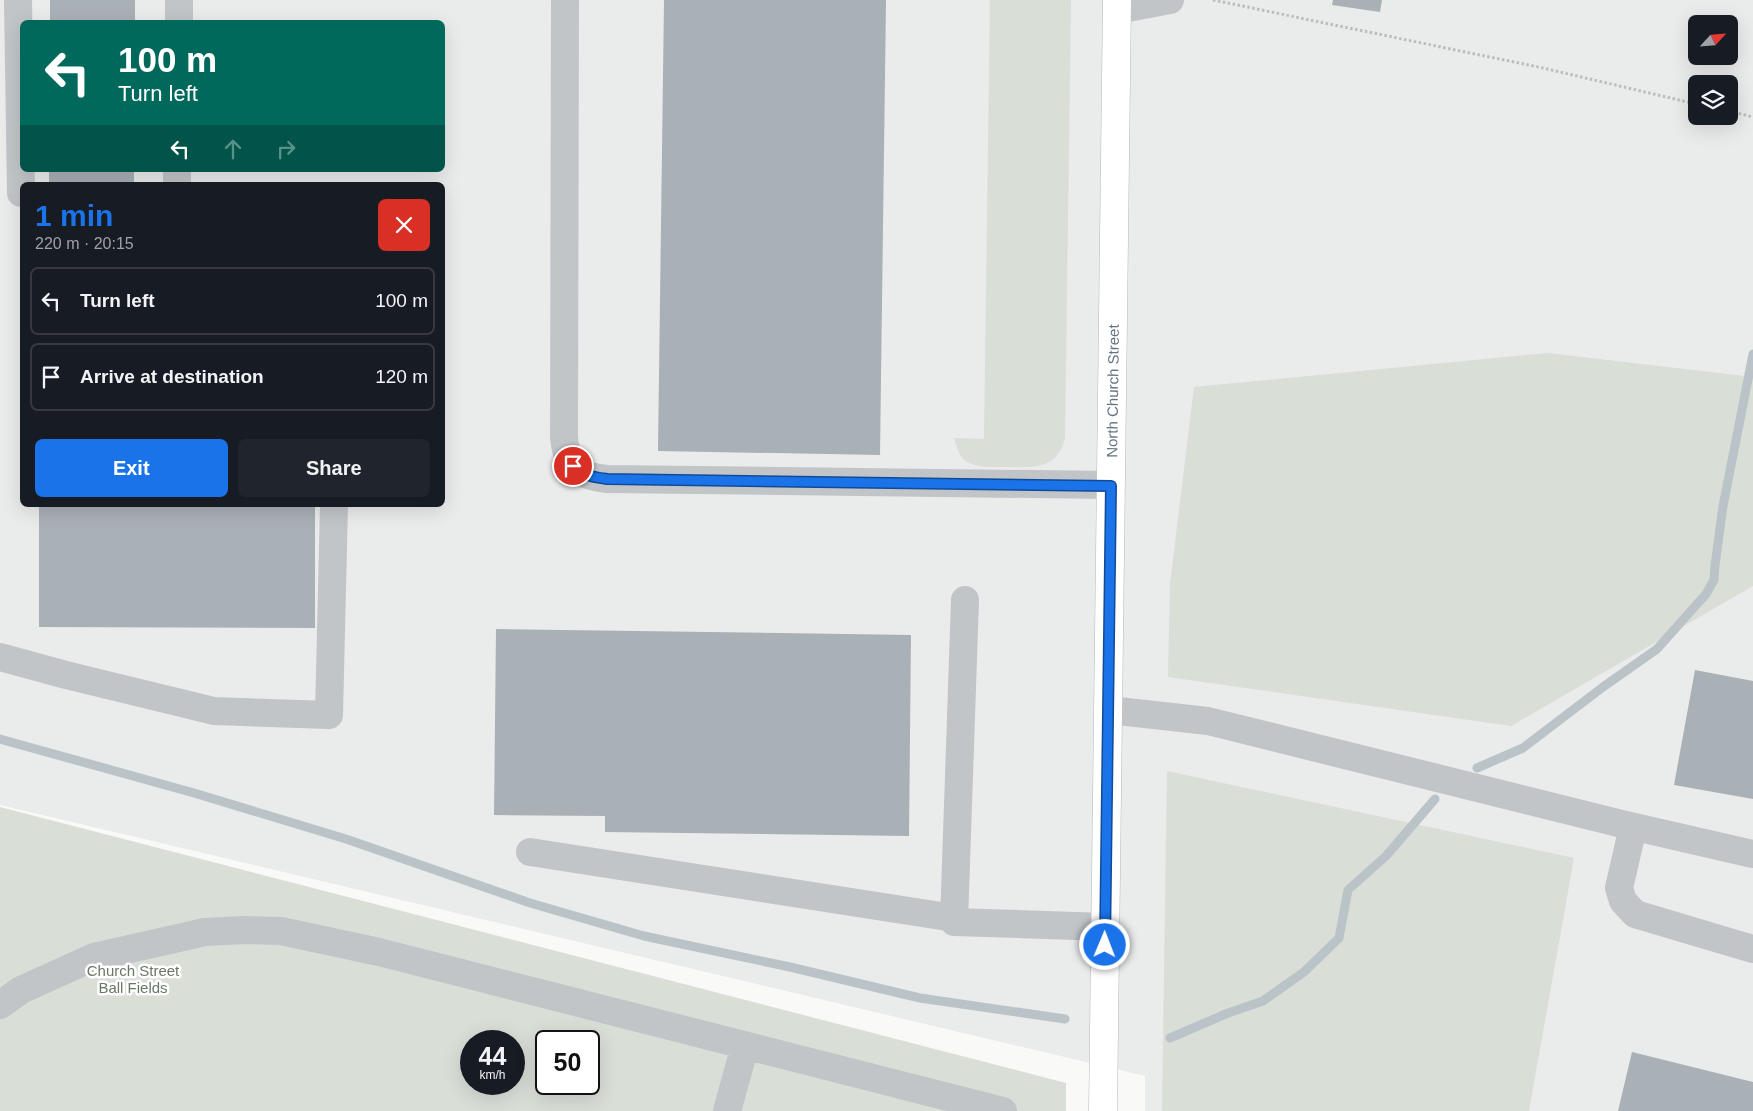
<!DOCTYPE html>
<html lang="en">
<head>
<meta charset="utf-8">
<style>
	body { margin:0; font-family:Helvetica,sans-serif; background:#20242c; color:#f1f3f6; height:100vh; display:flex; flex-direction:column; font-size:19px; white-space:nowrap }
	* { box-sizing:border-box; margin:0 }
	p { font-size:16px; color:#9ea1a6 }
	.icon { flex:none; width:28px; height:28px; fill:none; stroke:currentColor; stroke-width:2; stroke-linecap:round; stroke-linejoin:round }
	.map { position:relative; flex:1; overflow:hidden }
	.drawer { position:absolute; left:20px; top:182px; width:425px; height:325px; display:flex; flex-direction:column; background:#171b24; border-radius:8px; box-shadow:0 5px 20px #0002 }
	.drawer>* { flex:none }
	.guide { position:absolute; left:20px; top:20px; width:425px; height:152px; border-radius:8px; box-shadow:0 5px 20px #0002; background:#00695c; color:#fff; overflow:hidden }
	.needle { width:32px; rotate:64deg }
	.controls { position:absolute; left:1688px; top:15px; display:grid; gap:10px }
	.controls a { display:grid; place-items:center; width:50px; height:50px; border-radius:8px; background:#171b24; box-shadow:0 5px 20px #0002; font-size:25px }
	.speed { position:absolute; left:460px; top:1030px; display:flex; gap:10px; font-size:25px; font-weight:700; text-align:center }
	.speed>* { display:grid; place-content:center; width:65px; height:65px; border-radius:50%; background:#171b24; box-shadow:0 5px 20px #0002; line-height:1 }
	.speed small { font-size:12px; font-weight:400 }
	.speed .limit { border:2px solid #111; border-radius:8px; background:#fff; color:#111 }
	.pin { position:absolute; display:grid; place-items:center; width:42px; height:42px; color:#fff; margin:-21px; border:2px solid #fff; border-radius:50%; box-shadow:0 1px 5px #0007 }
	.me { position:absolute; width:55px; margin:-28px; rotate:1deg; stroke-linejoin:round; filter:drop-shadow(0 0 4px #0008) }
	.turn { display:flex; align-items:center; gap:18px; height:105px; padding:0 15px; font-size:22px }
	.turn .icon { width:65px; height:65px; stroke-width:2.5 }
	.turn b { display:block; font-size:35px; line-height:42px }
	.lanes { display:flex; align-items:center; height:48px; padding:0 15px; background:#0003; justify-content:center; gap:25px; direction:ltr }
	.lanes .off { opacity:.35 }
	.round { display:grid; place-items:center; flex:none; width:52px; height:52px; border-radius:8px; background:#20242c }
	.headline { display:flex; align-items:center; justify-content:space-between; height:85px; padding:0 15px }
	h1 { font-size:30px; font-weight:700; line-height:38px; color:#1a73e8 }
	.primary-button { display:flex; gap:10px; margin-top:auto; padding:10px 15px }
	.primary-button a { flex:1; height:58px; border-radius:8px; background:#1a73e8; color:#fff; font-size:20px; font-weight:700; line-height:58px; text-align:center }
	.primary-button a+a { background:#20242c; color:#f1f3f6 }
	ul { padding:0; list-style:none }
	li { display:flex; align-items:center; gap:15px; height:68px; margin:0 10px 8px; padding:0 5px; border:2px solid #363941; border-radius:8px }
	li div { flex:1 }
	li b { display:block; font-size:19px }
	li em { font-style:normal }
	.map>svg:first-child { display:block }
	.built { fill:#eaebeb; fill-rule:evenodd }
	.green { fill:#d9ded7; fill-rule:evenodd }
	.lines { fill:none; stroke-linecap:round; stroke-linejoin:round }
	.stream { stroke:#bac4c8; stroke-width:9 }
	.building { fill:#a9b0b6 }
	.major-casing { stroke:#b4b9bd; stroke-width:29 }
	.path { stroke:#bbbec0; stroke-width:3; stroke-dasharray:2.5 2.5; stroke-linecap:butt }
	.minor { stroke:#c1c5c8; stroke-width:28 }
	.major { stroke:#fff; stroke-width:28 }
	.route-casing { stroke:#114b97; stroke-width:12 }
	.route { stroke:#1a73e8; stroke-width:9 }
	.labels { text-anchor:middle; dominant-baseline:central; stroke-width:5; stroke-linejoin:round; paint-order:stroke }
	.street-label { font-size:15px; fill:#667480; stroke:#fff }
	.park-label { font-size:15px; fill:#687865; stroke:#fff }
</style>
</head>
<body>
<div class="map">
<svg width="1753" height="1111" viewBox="0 0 1753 1111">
	<rect width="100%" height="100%" fill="#f9f9f7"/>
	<path class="built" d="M 0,0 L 1753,0 L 1753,1111 L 1145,1111 L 1145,1076 L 0,805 ZM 22,22 L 442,22 L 442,170 L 22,170 ZM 1696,24 L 1729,24 L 1729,56 L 1696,56 ZM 1696,84 L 1729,84 L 1729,116 L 1696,116 ZM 22,185 L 442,185 L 442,505 L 22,505 Z"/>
	<path class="green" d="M 990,0 L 1071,0 L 1065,438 C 1057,471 1032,467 1005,467 C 994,467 980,468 970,463 C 959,459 957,448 954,438 L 984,439 Z
		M 1548,353 L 1753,377 L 1753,586 L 1511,726 L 1168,677 L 1170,584 L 1194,387 Z
		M 1167,771 L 1574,858 L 1529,1111 L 1162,1111 Z
		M 0,807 L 1066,1083 L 1066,1111 L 0,1111 ZM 471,1041 L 514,1041 L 514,1084 L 471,1084 ZM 546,1041 L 589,1041 L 589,1084 L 546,1084 Z"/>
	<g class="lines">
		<path class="stream" d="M 0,739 L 194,793 L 346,839 L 530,903 L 644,936 L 790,967 L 920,998 L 1065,1019
			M 1477,768 L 1523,748 L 1603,687 L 1657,649 L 1706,594 L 1714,580 L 1715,565 L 1723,506 L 1753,354
			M 1170,1038 L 1228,1013 L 1263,1001 L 1304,972 L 1339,938 L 1348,890 L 1386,856 L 1435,799"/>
	</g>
	<path class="building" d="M 50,0 L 135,0 L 135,22 L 50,22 Z
		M 664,0 L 886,0 L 880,455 L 658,451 Z
		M 1333,0 L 1382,0 L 1380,12 L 1332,5 Z
		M 49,170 L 134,170 L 134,185 L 49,185 Z
		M 39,505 L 315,505 L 315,628 L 39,627 Z
		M 496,629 L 911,635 L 909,836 L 605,832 L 605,816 L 494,815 Z
		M 1695,670 L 1753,681 L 1753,799 L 1674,785 Z
		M 1632,1052 L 1753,1082 L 1753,1111 L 1618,1111 Z"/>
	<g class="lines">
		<defs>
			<g id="major">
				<path id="s1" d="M 1103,1111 L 1117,0"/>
			</g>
		</defs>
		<use href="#major" class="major-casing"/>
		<path class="path" d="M 1213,0 L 1543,68 L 1696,104
			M 1729,111 L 1753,117"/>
		<path class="minor" d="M 18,0 L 21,193
			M 565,0 L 564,438 C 567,467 578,476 607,479 L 1111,485
			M 1117,10 L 1170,0
			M 179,22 L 179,0
			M 177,185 L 177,170
			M 965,600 L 954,922 L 1106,927
			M 0,657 L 66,675 L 214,711 L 329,715 L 334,505
			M 1109,710 L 1208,721 L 1622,824 L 1753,854
			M 1633,827 L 1619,888 L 1623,901 L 1635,914 L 1753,949
			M 530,852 L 954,918
			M 0,1005 L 21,990 L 94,957 L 205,932 L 244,930 L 281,931 L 379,952 L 1003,1111
			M 727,1111 L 745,1046"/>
		<use href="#major" class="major"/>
	</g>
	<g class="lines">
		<defs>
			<path id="route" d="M 573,466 C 584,476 593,477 607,479 L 1111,486 L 1105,945"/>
		</defs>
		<use href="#route" class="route-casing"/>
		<use href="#route" class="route"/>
	</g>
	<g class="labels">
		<g class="street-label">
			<text stroke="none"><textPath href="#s1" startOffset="720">North Church Street</textPath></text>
		</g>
		<g class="park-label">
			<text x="133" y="970">Church Street<tspan x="133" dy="17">Ball Fields</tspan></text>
		</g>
	</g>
</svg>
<div class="controls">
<a><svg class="needle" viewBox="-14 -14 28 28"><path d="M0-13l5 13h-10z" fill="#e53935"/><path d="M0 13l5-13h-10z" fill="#9ea1a6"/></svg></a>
<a><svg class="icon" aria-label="layers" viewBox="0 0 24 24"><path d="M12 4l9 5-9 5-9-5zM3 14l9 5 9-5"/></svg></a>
</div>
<div class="speed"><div>44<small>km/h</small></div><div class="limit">50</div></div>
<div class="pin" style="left:573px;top:466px;background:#d93025"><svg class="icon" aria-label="arrive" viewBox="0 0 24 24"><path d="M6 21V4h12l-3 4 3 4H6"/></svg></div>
<svg class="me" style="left:1105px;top:945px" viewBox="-20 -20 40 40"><circle r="17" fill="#1a73e8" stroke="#fff" stroke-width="3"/><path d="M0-11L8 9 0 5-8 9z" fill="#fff"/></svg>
<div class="guide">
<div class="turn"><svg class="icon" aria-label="left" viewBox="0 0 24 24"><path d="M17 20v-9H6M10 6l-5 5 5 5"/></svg><div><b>100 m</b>Turn left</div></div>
<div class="lanes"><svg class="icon" aria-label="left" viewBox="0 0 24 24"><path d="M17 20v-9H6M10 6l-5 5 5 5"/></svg><svg class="icon off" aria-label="ahead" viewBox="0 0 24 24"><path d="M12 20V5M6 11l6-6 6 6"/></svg><svg class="icon off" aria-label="right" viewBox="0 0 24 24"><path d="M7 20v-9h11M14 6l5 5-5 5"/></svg></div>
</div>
<section class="drawer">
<div class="headline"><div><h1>1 min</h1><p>220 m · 20:15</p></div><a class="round" style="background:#d93025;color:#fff"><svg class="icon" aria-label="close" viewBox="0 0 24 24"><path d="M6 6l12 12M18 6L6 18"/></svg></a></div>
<ul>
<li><svg class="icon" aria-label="left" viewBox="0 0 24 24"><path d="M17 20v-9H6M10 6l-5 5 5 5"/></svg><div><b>Turn left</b></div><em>100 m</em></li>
<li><svg class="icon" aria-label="arrive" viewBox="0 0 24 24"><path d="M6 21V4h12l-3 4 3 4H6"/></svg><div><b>Arrive at destination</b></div><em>120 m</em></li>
</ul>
<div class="primary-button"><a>Exit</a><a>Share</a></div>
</section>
</div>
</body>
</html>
